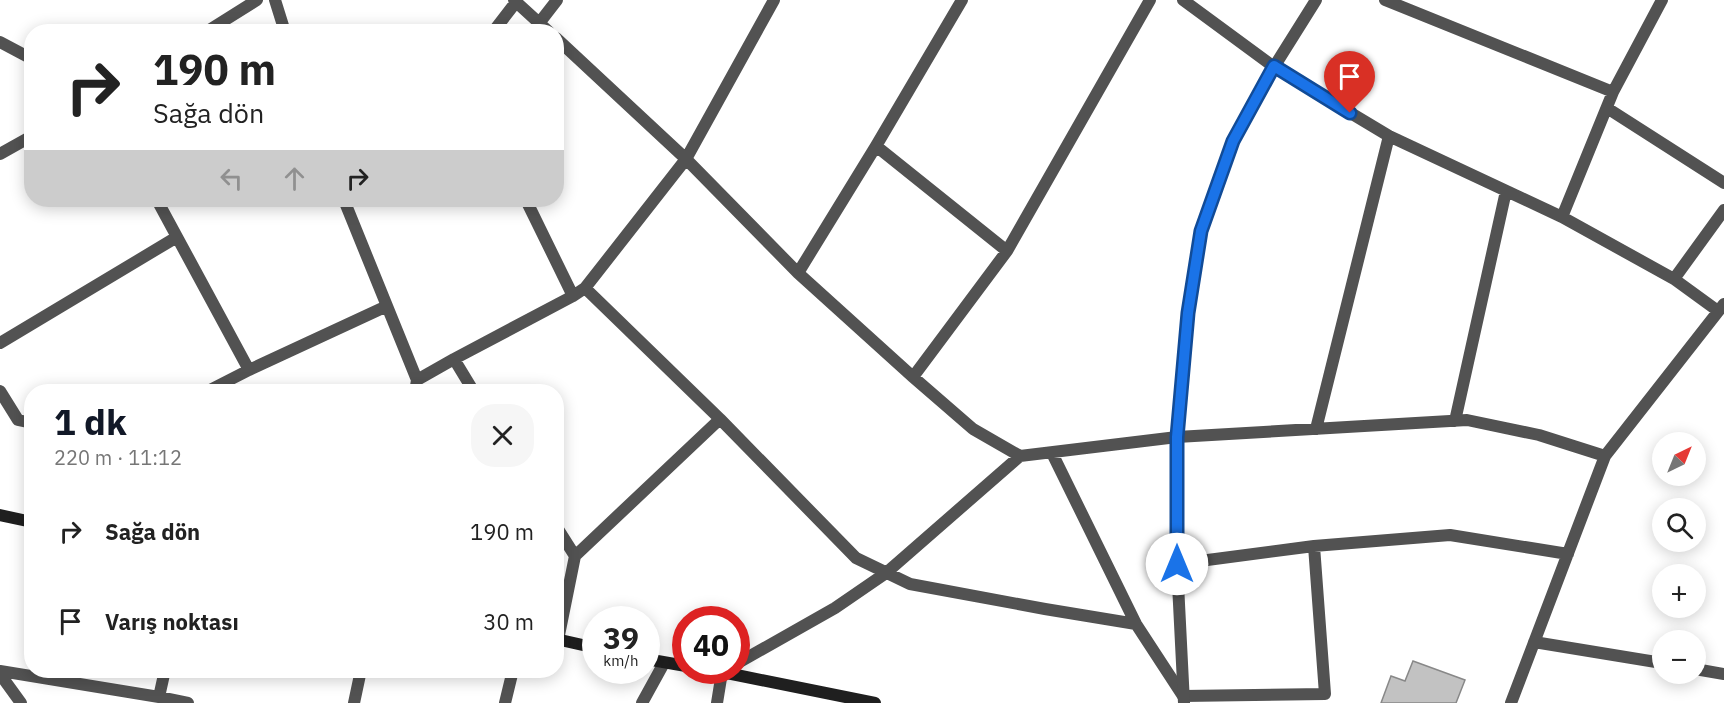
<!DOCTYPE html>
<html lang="tr">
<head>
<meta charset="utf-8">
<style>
	body { margin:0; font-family:"IBM Plex Sans",sans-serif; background:#f6f6f6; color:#222; height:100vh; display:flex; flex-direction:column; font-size:22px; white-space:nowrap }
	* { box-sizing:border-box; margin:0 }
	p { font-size:20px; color:#767676 }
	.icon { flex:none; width:33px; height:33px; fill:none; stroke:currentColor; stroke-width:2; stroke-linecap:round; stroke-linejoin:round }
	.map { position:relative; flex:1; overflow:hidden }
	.side { position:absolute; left:24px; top:384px; width:540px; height:294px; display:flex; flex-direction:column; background:#fff; border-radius:24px; box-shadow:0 3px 15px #0003 }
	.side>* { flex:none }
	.guide { position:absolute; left:24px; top:24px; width:540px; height:183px; border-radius:24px; box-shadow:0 3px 15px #0003; background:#fff; color:#222; overflow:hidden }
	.needle { width:39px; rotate:43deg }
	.tools { position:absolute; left:1652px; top:432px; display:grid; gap:12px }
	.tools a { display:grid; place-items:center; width:54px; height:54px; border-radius:50%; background:#fff; box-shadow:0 3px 15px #0003; font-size:30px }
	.speed { position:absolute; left:582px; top:606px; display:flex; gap:12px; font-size:30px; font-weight:700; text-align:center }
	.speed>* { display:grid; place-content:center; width:78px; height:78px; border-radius:50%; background:#fff; box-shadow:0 3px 15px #0003; line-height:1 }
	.speed small { font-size:15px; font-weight:400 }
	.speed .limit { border:9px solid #d22; background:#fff; color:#111 }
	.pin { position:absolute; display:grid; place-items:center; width:51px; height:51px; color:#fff; margin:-62px -26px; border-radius:50% 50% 50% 0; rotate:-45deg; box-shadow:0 0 6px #0007 }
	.pin .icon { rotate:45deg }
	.me { position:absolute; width:66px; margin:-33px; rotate:0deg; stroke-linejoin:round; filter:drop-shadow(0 0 4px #0008) }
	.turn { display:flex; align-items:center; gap:21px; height:126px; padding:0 30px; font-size:27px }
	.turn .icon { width:78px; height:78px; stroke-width:2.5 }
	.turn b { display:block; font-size:42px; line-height:51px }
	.lanes { display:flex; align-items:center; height:57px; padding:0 30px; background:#0003; justify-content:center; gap:30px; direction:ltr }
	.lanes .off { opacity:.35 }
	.round { display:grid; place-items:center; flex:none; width:63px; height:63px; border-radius:24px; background:#f6f6f6 }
	.overview { display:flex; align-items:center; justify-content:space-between; height:102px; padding:0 30px }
	h1 { font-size:36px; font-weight:800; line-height:45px; color:#111827 }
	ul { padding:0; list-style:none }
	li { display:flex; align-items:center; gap:18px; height:90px; padding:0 30px }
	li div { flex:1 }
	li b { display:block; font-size:22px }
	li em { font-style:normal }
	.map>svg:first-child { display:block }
	.building { fill:#c2c2c2; stroke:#888; stroke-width:1.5 }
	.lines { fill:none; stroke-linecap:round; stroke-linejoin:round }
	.minor { stroke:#525252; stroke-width:12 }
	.tertiary { stroke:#525252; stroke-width:12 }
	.secondary { stroke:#1f1f1f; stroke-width:12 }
	.route-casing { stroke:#114b97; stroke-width:15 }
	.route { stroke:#1a73e8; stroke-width:10 }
</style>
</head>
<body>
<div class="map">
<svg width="1724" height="703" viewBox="0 0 1724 703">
	<rect width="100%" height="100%" fill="#fff"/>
	<path class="building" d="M 1413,661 L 1465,680 L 1456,703 L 1381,703 L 1391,676 L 1405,681 Z"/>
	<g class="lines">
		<path class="minor" d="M 275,0 L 285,32
			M 514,0 L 549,32
			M 1183,0 L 1274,67 L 1389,136 L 1562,217 L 1674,279 L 1718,311
			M 1385,0 L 1613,92
			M 540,22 L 557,0
			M 206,32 L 257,0
			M 493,32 L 516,2
			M 556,38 L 686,159 L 798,273 L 913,377 L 973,429 L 1020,456 L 1177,437 L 1467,420 L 1539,435 L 1605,456
			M 0,42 L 32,59
			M 1607,108 L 1724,183
			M 876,146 L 1007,251
			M 0,154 L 32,136
			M 157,200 L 249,370
			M 344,200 L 417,380 L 415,392
			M 526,200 L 573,296
			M 1562,217 L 1613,92 L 1662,0
			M 798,273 L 876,146 L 962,0
			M 1674,279 L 1724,210
			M 585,288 L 720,419 L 856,558 L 910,584 L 1045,609 L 1136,624
			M 0,343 L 177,237
			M 454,359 L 474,392
			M 913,377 L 1007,251 L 1150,0
			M 417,380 L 454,359 L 573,296 L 585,288 L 686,159 L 774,0
			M 0,391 L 18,420 L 32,423
			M 206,392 L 249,370 L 387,306
			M 1455,421 L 1506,191
			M 1316,429 L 1389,136
			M 1052,453 L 1136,624 L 1183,696 L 1325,694 L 1314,546
			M 556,526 L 575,556 L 558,640
			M 575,556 L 720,419
			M 1177,564 L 1314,546 L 1450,535 L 1568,554
			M 1534,642 L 1662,663
			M 736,664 L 835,608 L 886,573 L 1020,456
			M 1695,669 L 1724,674
			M 0,671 L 159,697 L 188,703
			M 0,674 L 21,703
			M 159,697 L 165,670
			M 354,703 L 361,670
			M 505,703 L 513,670
			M 642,703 L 664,663
			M 717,703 L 722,672 L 725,670
			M 1511,703 L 1605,456 L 1724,304"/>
		<path class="tertiary" d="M 1184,703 L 1177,564 L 1177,437 L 1188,313 L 1201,230 L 1233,141 L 1274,67 L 1316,0"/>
		<path class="secondary" d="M 0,515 L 32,522
			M 556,639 L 596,648
			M 646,659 L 686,666
			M 712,670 L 875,703"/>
	</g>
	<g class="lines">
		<defs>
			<path id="route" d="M 1177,564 L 1177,437 L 1188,313 L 1201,231 L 1233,141 L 1274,66 L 1350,113"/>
		</defs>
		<use href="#route" class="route-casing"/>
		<use href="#route" class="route"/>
	</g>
</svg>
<div class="tools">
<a><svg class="needle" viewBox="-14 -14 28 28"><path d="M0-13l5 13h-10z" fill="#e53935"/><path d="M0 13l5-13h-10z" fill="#767676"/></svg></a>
<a><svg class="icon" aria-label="search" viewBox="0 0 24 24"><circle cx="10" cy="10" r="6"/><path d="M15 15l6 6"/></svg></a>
<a>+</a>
<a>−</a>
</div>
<div class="speed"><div>39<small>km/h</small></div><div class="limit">40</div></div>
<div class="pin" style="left:1350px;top:113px;background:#d93025"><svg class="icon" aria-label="arrive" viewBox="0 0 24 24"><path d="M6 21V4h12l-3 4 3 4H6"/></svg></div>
<svg class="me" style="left:1177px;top:564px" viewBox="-20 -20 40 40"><circle r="19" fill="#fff"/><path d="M0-13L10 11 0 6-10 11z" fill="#1a73e8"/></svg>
<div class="guide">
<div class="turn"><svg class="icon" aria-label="right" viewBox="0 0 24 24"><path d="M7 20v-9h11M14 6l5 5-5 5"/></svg><div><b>190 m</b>Sağa dön</div></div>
<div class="lanes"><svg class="icon off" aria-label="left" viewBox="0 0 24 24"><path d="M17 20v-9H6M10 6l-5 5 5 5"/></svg><svg class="icon off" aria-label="ahead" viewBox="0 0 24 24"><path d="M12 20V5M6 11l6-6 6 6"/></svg><svg class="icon" aria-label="right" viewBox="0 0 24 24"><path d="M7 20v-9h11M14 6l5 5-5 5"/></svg></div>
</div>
<section class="side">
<div class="overview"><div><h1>1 dk</h1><p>220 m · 11:12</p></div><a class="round"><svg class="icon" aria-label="close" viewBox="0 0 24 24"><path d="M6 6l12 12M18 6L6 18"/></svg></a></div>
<ul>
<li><svg class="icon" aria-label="right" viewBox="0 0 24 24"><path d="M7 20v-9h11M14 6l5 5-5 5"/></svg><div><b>Sağa dön</b></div><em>190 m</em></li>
<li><svg class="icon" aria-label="arrive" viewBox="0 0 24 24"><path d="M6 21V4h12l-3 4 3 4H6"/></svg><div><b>Varış noktası</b></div><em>30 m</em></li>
</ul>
</section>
</div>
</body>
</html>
